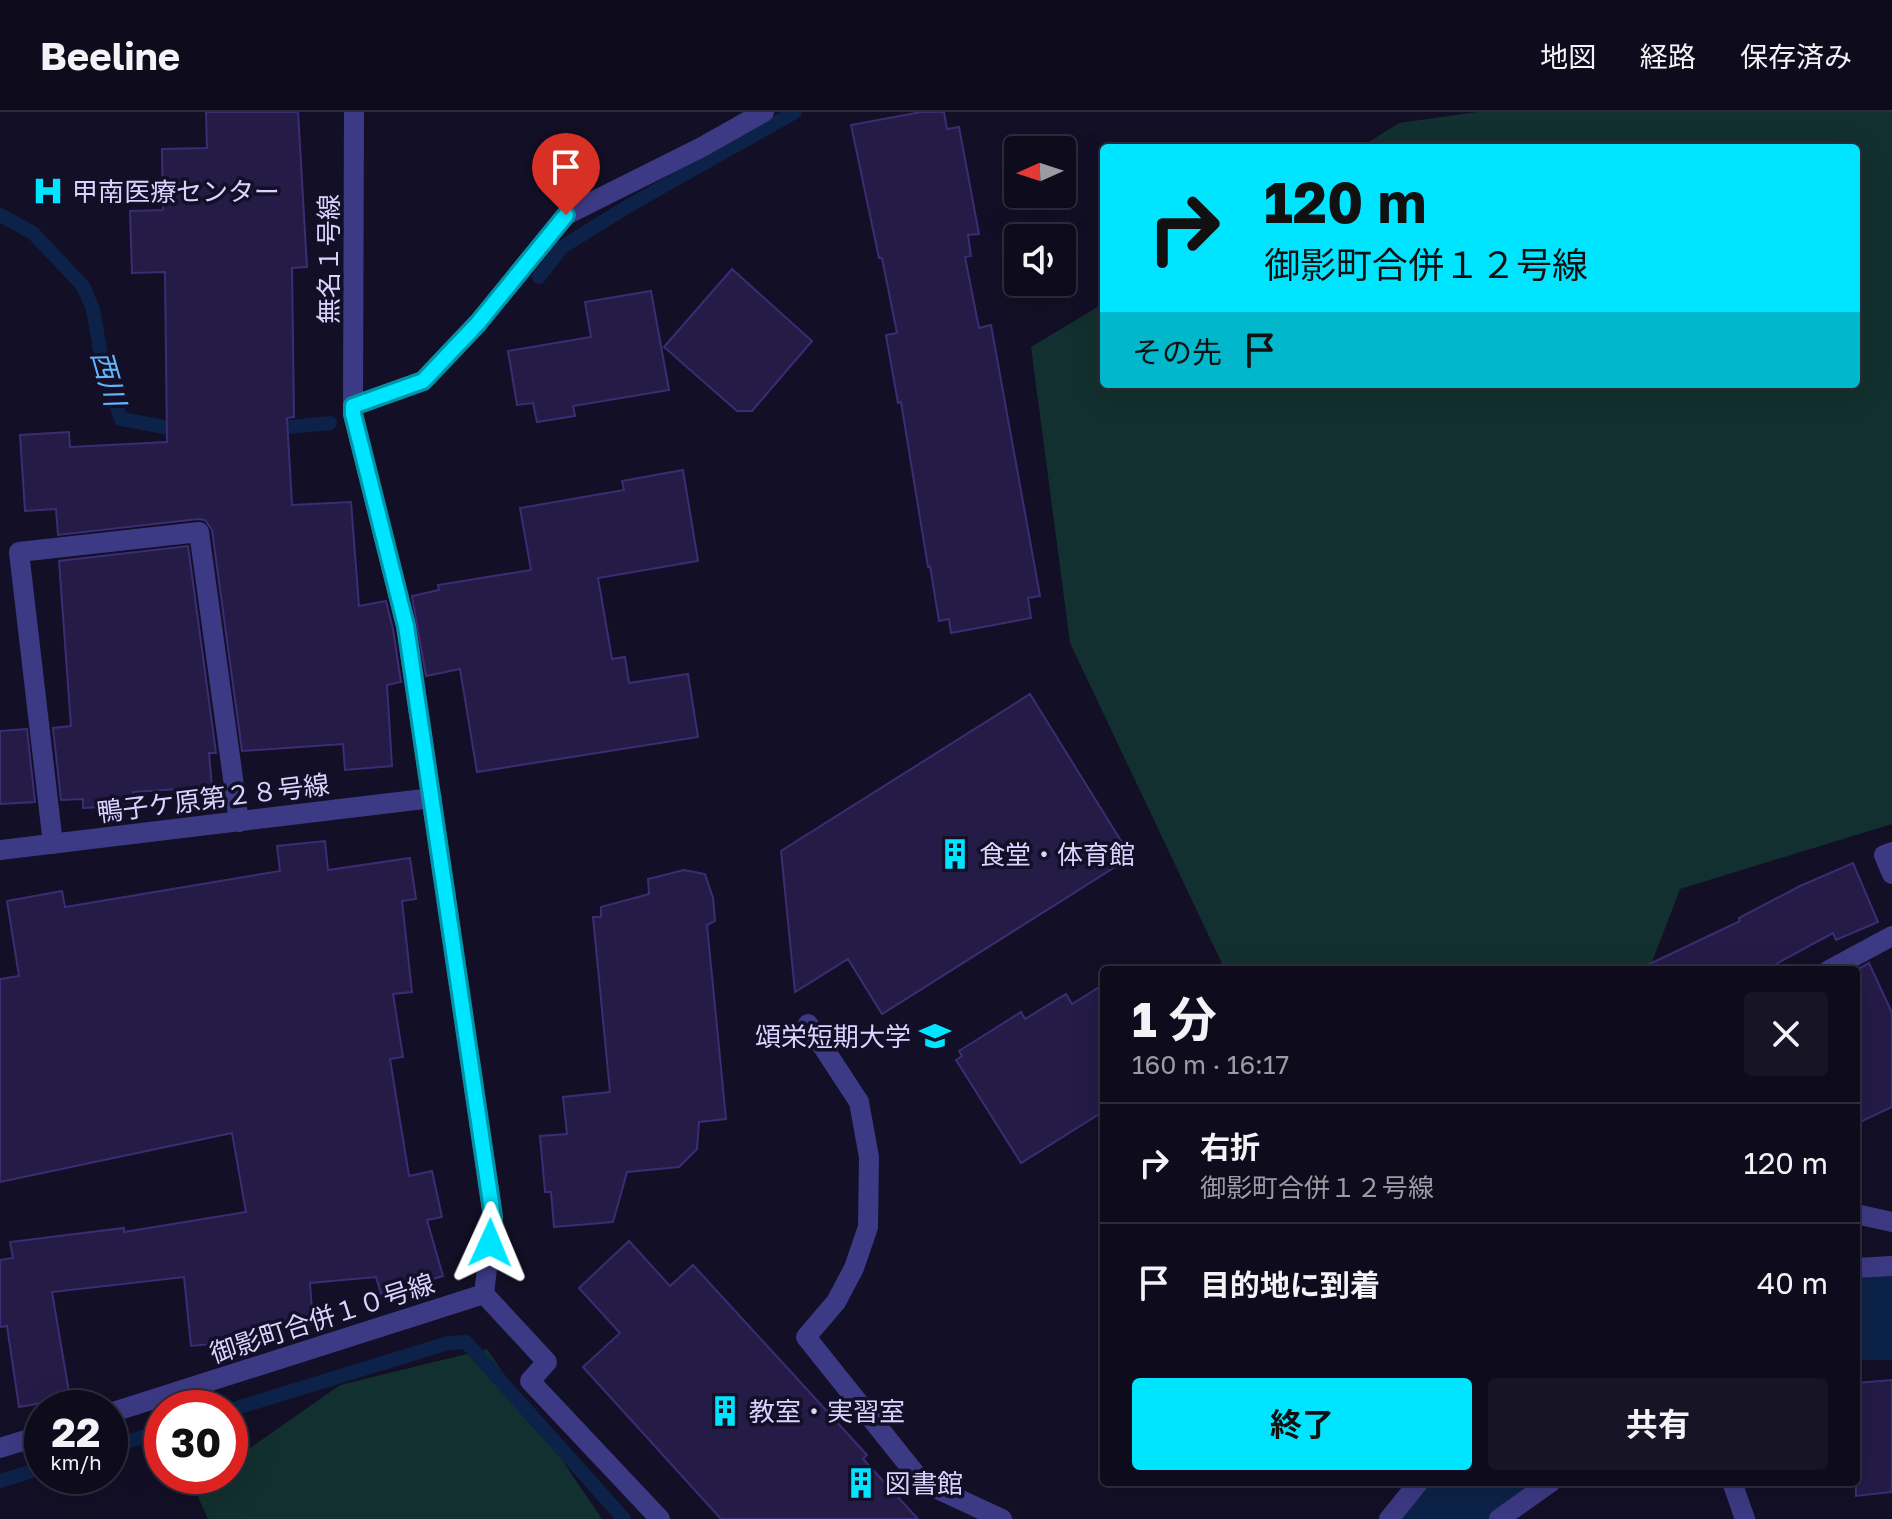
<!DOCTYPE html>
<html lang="ja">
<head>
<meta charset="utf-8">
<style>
	body { margin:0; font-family:"Golos Text","Noto Sans JP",sans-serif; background:#171425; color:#f1f3f6; height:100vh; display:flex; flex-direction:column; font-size:30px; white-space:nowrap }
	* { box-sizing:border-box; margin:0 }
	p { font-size:26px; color:#9b9ba3 }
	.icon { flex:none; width:44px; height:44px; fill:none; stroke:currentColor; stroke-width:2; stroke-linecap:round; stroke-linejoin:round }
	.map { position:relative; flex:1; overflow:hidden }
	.side { position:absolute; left:1100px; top:854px; width:760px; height:520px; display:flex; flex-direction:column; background:#0e0b1c; border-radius:8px; box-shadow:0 8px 32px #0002,0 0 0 2px #2e2b3b }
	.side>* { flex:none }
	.top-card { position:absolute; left:1100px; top:32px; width:760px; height:244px; border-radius:8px; box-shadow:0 8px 32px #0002,0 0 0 2px #2e2b3b; background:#00e5ff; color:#111; overflow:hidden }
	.needle { width:52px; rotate:267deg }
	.fabs { position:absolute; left:1004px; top:24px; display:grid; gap:16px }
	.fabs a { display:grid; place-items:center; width:72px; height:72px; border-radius:8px; background:#0e0b1c; box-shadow:0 8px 32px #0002,0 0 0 2px #2e2b3b; font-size:40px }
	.speed { position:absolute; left:24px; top:1278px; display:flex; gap:16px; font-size:40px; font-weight:700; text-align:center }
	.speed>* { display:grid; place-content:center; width:104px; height:104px; border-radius:50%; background:#0e0b1c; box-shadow:0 8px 32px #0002,0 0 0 2px #2e2b3b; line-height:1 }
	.speed small { font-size:20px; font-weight:400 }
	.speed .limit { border:12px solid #d22; background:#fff; color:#111 }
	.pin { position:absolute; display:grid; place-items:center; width:68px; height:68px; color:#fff; margin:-82px -34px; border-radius:50% 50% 50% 0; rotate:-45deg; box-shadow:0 0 8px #0007 }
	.pin .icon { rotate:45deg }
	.me { position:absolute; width:88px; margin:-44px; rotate:1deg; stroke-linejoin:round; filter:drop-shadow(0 0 6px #0008) }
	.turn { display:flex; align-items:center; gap:28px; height:168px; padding:0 32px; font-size:36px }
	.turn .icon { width:104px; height:104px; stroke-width:2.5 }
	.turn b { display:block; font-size:56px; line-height:68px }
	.then { display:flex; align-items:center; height:76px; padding:0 32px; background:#0003; gap:16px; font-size:30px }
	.round { display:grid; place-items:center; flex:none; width:84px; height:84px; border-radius:8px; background:#171425 }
	.headline { display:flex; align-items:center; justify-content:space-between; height:136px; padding:0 32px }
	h1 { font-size:48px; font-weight:700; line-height:60px }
	.action { display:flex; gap:16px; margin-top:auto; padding:16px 32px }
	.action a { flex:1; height:92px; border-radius:8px; background:#00e5ff; color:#111; font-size:32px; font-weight:700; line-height:92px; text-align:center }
	.action a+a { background:#171425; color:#f1f3f6 }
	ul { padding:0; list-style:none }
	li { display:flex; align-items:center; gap:24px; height:120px; padding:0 32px; border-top:2px solid #2e2b3b }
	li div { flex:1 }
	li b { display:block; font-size:30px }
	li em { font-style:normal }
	header { display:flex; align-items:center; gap:48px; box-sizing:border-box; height:112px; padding:0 40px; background:#0e0b1c; border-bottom:2px solid #2e2b3b }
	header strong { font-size:38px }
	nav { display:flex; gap:44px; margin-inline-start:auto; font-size:28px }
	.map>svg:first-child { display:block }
	.green { fill:#12302f }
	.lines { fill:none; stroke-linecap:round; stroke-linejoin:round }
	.stream { stroke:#0c2248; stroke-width:14 }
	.river { stroke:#0c2248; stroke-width:86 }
	.building { fill:#241b47; stroke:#3b2d73; stroke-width:2 }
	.service { stroke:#3d3a85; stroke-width:20 }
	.minor { stroke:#3d3a85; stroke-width:20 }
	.tertiary { stroke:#3d3a85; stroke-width:20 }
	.route-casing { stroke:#0095a6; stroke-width:20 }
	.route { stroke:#00e5ff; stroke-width:14 }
	.labels { text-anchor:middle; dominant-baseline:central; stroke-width:7; stroke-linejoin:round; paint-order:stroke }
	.poi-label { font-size:26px; fill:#d9d4ff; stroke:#130f26; text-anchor:start }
	.street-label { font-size:26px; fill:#d9d4ff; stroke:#130f26 }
	.water-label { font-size:28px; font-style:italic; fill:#62b6ff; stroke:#130f26 }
</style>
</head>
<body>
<header>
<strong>Beeline</strong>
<nav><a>地図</a><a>経路</a><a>保存済み</a></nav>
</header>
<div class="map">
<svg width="1892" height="1407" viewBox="0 0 1892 1407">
	<rect width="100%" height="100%" fill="#130f26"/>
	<path class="green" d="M 1477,0 L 1892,0 L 1892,712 L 1680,777 L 1649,858 L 1225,858 L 1070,531 L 1031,235 L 1104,191 L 1104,272 L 1856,272 L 1856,36 L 1359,36 L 1399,11 Z
		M 487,1237 L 602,1407 L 208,1407 L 194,1376 L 211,1364 L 230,1364 L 230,1350 L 340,1273 Z"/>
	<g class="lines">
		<path class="stream" d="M 0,103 L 33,121 L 83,174 L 93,197 L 103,255 L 121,307 L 186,319
			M 539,165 L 562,135 L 630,93 L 795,0
			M 270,317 L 330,311
			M 230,1298 L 448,1231 L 466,1230 L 624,1407
			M 110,1335 L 162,1319
			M 0,1369 L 42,1356"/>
		<path class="river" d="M 1856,1205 L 1892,1205
			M 1438,1407 L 1484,1370"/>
	</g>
	<path class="building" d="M 206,0 L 298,0 L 307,155 L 292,156 L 294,305 L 287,306 L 292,393 L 351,390 L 359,494 L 386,489 L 393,517 L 401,570 L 387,573 L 392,654 L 345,658 L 343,632 L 242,639 L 212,418 L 205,408 L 198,407 L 58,423 L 56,397 L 25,399 L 20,323 L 69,320 L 70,335 L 167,330 L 165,160 L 132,161 L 130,99 L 163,98 L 162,37 L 207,36 Z
		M 921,0 L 944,0 L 947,17 L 959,15 L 979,122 L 968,123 L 971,144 L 965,145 L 979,216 L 991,213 L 1040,484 L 1028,486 L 1031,506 L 951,521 L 949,507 L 939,509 L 930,454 L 928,455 L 901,290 L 898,291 L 886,223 L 897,221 L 882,146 L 879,146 L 851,13 Z
		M 732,157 L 812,229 L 752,299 L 737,299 L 664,235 Z
		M 651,179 L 669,278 L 573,294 L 575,304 L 537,310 L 533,291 L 517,293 L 508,239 L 591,225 L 585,190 Z
		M 683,358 L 698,449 L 598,466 L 612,547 L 625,545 L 629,571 L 688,562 L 698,625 L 477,660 L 460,557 L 426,564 L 412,484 L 439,478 L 438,473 L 531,458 L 520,396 L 624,378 L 622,369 Z
		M 188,434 L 216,641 L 209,641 L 212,675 L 133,680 L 134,694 L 83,696 L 83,687 L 61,688 L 53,616 L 71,614 L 59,449 Z
		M 1030,582 L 1131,745 L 882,902 L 848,847 L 795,880 L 781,739 Z
		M 27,617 L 35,690 L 0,692 L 0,619 Z
		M 325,729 L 328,758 L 410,746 L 416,787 L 402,789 L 412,880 L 393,882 L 403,945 L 390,947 L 409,1064 L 432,1059 L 442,1105 L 427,1108 L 443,1164 L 381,1182 L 376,1165 L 310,1171 L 313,1212 L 240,1219 L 241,1229 L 191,1234 L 184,1165 L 52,1180 L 70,1286 L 19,1295 L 7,1214 L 0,1215 L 0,1148 L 13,1146 L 10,1130 L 124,1116 L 124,1120 L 246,1100 L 232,1021 L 0,1070 L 0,867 L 19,864 L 7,789 L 62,779 L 65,795 L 280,759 L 277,734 Z
		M 1853,751 L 1878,810 L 1836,828 L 1833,821 L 1765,858 L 1637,858 L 1740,809 L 1739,806 L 1800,774 Z
		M 684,758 L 705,762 L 713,786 L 715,809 L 707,813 L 726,1007 L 699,1010 L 697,1037 L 679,1055 L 627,1060 L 613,1110 L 554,1115 L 551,1080 L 545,1080 L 540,1024 L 567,1022 L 563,985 L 610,980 L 593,805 L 601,805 L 601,795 L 649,782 L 648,767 Z
		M 1869,851 L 1892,901 L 1892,995 L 1856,1012 L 1856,858 Z
		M 1104,872 L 1104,999 L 1021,1051 L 956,948 L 962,944 L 959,939 L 1021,900 L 1025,907 L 1066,882 L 1072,892 Z
		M 629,1129 L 670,1174 L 693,1153 L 867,1343 L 863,1347 L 918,1407 L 721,1407 L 583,1255 L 620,1221 L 579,1176 Z
		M 1892,1268 L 1892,1380 L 1856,1384 L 1856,1271 Z"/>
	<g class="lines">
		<path class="service" d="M 808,912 L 859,990 L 869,1045 L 868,1115 L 854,1156 L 836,1190 L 806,1225 L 922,1370 L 1002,1407
			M 484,1182 L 547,1250 L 530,1269 L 660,1407"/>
		<path class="minor" d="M 353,294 L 354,0
			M 53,732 L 19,440 L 199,420 L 239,710
			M 0,738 L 432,686
			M 1892,740 L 1884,743 L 1892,762
			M 1829,858 L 1892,824
			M 1856,1102 L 1892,1110
			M 1856,1156 L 1892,1154
			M 110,1301 L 484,1182 L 493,1105 L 406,514 L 353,302 L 353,294 L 423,269 L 478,211 L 566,103 L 702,35 L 764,0
			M 0,1336 L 42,1323
			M 1389,1407 L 1419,1370
			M 1499,1407 L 1551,1370"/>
		<path class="tertiary" d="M 1732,1370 L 1745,1407"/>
	</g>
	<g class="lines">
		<defs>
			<path id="route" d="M 490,1131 L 493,1105 L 406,514 L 353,302 L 353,294 L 423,269 L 478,211 L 566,103"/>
		</defs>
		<use href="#route" class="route-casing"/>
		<use href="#route" class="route"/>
	</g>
	<defs>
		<symbol id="hospital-bare" viewBox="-9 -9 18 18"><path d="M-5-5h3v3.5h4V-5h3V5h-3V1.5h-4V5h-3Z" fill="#00e5ff" stroke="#130f26" stroke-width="2.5" paint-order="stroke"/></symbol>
		<symbol id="building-bare" viewBox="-9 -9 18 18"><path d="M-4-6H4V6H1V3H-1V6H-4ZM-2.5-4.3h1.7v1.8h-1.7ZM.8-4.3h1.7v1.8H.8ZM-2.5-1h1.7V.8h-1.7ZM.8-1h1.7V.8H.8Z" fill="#00e5ff" stroke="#130f26" stroke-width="2.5" paint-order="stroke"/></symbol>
		<symbol id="university-bare" viewBox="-9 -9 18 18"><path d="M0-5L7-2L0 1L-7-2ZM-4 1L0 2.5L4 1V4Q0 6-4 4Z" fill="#00e5ff" stroke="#130f26" stroke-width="2.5" paint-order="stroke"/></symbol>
	</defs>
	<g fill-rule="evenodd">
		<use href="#hospital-bare" x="26" y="57" width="44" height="44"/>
		<use href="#building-bare" x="933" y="720" width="44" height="44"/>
		<use href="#university-bare" x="913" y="902" width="44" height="44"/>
		<use href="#building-bare" x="703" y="1277" width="44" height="44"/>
		<use href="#building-bare" x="839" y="1349" width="44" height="44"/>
	</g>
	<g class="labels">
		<g class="poi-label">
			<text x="72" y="79">甲南医療センター</text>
			<text x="979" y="742">食堂・体育館</text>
			<text x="911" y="924" text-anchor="end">頌栄短期大学</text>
			<text x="749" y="1299">教室・実習室</text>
			<text x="885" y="1371">図書館</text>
		</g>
		<g class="street-label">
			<text transform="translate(328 147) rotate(-90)">無名１号線</text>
			<text transform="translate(213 686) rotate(-7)">鴨子ケ原第２８号線</text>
			<text transform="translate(322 1206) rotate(-18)">御影町合併１０号線</text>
		</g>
		<g class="water-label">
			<text transform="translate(109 266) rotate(74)">西川</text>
		</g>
	</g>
</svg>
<div class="fabs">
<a><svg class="needle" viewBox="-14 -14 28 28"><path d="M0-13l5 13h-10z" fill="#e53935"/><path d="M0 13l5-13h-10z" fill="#9b9ba3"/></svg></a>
<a><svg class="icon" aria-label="sound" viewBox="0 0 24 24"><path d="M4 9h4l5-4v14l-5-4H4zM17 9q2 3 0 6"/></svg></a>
</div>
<div class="speed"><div>22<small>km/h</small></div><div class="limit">30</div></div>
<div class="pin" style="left:566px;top:103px;background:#d93025"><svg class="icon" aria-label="arrive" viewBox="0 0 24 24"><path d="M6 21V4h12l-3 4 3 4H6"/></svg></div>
<svg class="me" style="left:490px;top:1131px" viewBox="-20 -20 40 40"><path d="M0-17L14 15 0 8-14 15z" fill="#00e5ff" stroke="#fff" stroke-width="4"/></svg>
<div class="top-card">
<div class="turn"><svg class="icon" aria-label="right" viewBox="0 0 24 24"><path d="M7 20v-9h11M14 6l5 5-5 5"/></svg><div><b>120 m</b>御影町合併１２号線</div></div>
<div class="then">その先<svg class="icon" aria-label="arrive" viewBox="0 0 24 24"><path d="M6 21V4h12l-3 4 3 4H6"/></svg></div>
</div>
<section class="side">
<div class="headline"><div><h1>1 分</h1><p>160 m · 16:17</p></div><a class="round"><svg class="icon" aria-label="close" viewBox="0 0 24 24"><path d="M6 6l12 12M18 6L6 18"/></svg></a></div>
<ul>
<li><svg class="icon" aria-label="right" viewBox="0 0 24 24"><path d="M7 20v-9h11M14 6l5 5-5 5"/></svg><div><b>右折</b><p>御影町合併１２号線</p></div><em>120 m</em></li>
<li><svg class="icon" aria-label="arrive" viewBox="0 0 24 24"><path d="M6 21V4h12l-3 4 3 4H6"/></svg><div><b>目的地に到着</b></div><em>40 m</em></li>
</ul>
<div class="action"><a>終了</a><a>共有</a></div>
</section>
</div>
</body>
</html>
